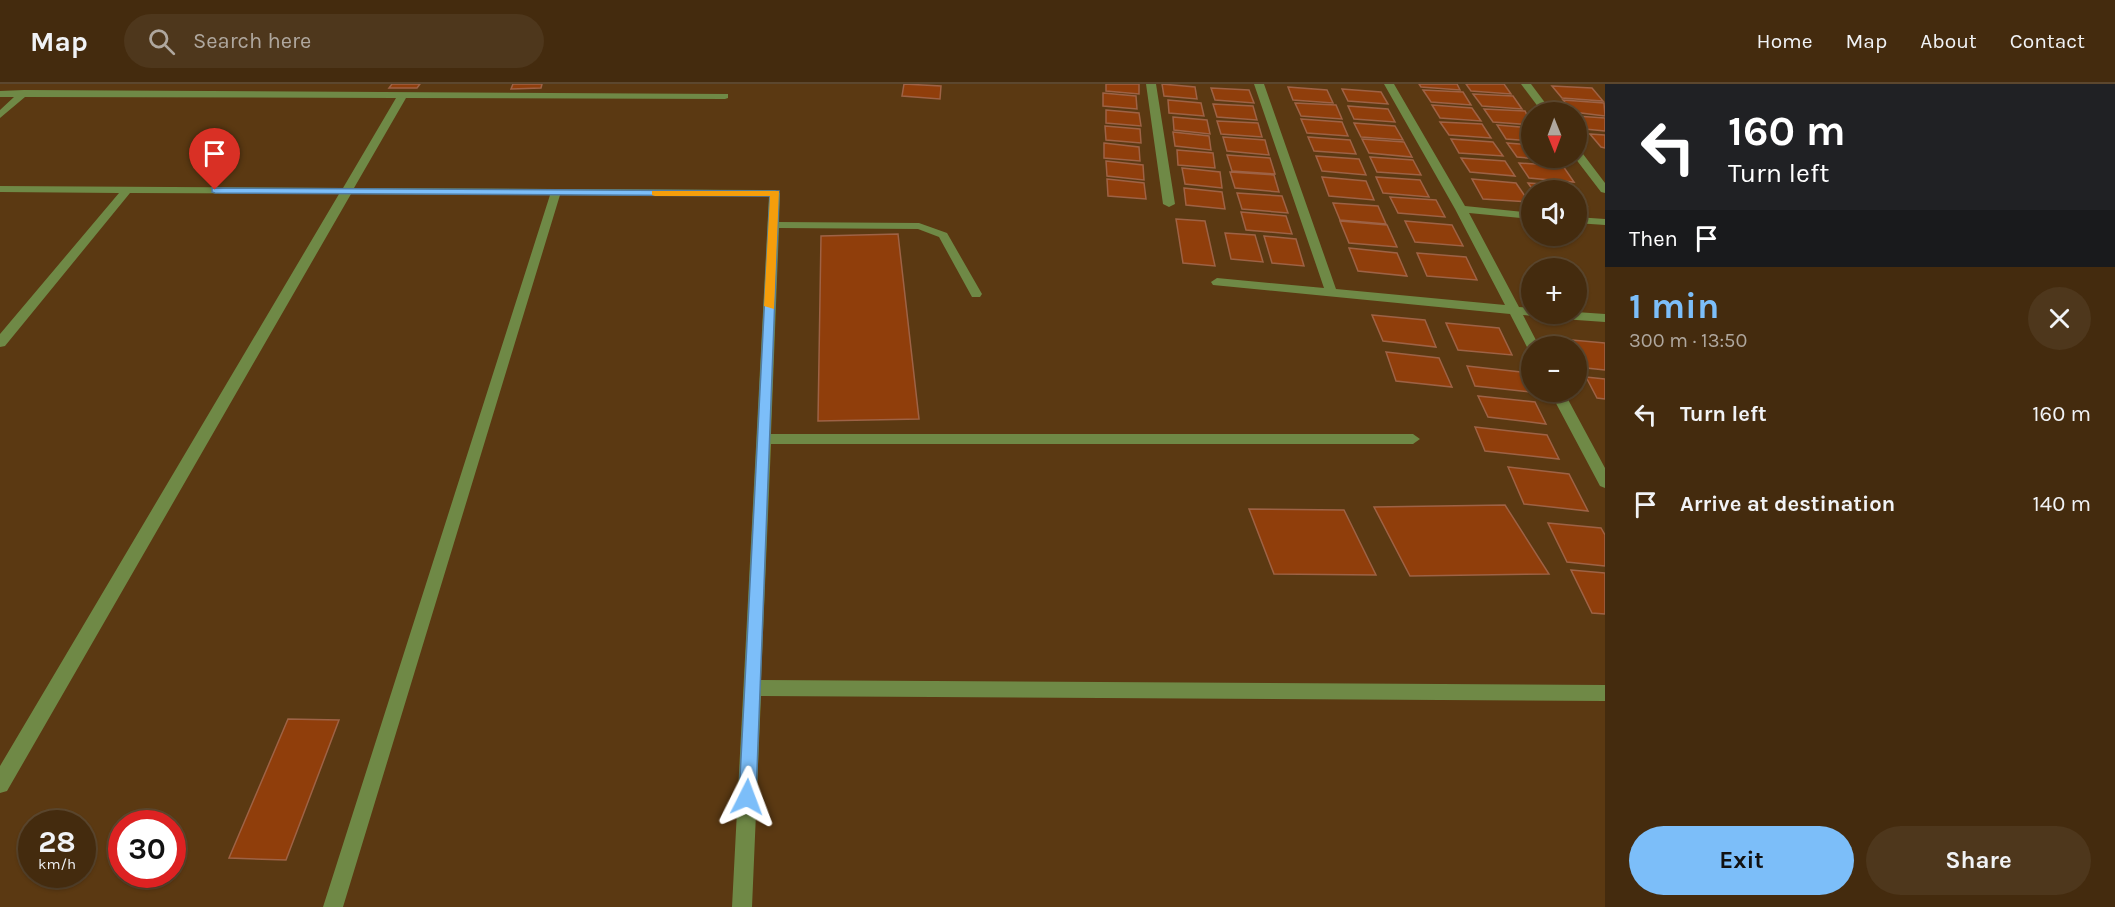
<!DOCTYPE html>
<html lang="en">
<head>
<meta charset="utf-8">
<style>
	body { margin:0; font-family:Karla,sans-serif; background:#4e371c; color:#f1f3f6; height:100vh; display:flex; flex-direction:column; font-size:22px; white-space:nowrap }
	* { box-sizing:border-box; margin:0 }
	p { font-size:20px; color:#afa79e }
	.icon { flex:none; width:33px; height:33px; fill:none; stroke:currentColor; stroke-width:2; stroke-linecap:round; stroke-linejoin:round }
	.map { position:relative; flex:1; overflow:hidden }
	.details { display:flex; flex-direction:column; background:#442b0e; width:510px }
	.details>* { flex:none }
	.hud { background:#202124; color:#fff; overflow:hidden }
	.needle { width:39px; rotate:179deg }
	.fabs { position:absolute; left:1521px; top:18px; display:grid; gap:12px }
	.fabs a { display:grid; place-items:center; width:66px; height:66px; border-radius:50%; background:#442b0e; box-shadow:0 2px 4px #0004,0 0 0 2px #5c472e; font-size:30px }
	.speed { position:absolute; left:18px; top:726px; display:flex; gap:12px; font-size:30px; font-weight:700; text-align:center }
	.speed>* { display:grid; place-content:center; width:78px; height:78px; border-radius:50%; background:#442b0e; box-shadow:0 2px 4px #0004,0 0 0 2px #5c472e; line-height:1 }
	.speed small { font-size:15px; font-weight:400 }
	.speed .limit { border:9px solid #d22; background:#fff; color:#111 }
	.pin { position:absolute; display:grid; place-items:center; width:51px; height:51px; color:#fff; margin:-62px -26px; border-radius:50% 50% 50% 0; rotate:-45deg; box-shadow:0 0 6px #0007 }
	.pin .icon { rotate:45deg }
	.me { position:absolute; width:66px; margin:-33px; rotate:3deg; stroke-linejoin:round; filter:drop-shadow(0 0 4px #0008) }
	.turn { display:flex; align-items:center; gap:21px; height:126px; padding:0 24px; font-size:27px }
	.turn .icon { width:78px; height:78px; stroke-width:2.5 }
	.turn b { display:block; font-size:42px; line-height:51px }
	.then { display:flex; align-items:center; height:57px; padding:0 24px; background:#0003; gap:12px; font-size:22px }
	.round { display:grid; place-items:center; flex:none; width:63px; height:63px; border-radius:32px; background:#4e371c }
	.overview { display:flex; align-items:center; justify-content:space-between; height:102px; padding:0 24px }
	h1 { font-size:36px; font-weight:700; line-height:45px; color:#7cbef9 }
	.action { display:flex; gap:12px; margin-top:auto; padding:12px 24px }
	.action a { flex:1; height:69px; border-radius:36px; background:#7cbef9; color:#111; font-size:24px; font-weight:700; line-height:69px; text-align:center }
	.action a+a { background:#4e371c; color:#f1f3f6 }
	ul { padding:0; list-style:none }
	li { display:flex; align-items:center; gap:18px; height:90px; padding:0 24px }
	li div { flex:1 }
	li b { display:block; font-size:22px }
	li em { font-style:normal }
	header { display:flex; align-items:center; gap:36px; box-sizing:border-box; height:84px; padding:0 30px; background:#442b0e; border-bottom:2px solid #5c472e }
	header strong { font-size:28px }
	nav { display:flex; gap:33px; margin-inline-start:auto; font-size:21px }
	.search { width:420px; height:54px; background:#4e371c; display:flex; align-items:center; gap:15px; box-sizing:border-box; padding:0 21px; border-radius:33px; color:#afa79e; font-size:22px }
	main { display:flex; flex:1; min-height:0 }
	.map>svg:first-child { display:block }
	.building { fill:#903e0b; stroke:#9e6245; stroke-width:1.5 }
	.lines { fill:none; stroke-linecap:round; stroke-linejoin:round }
	.minor { fill:#6f8946; fill-rule:evenodd }
	.route { fill:#7cbef9; stroke:#517ca2; stroke-width:1.5 }
	.slow { fill:#f59e0b }
</style>
</head>
<body>
<header>
<strong>Map</strong>
<div class="search"><svg class="icon" aria-label="search" viewBox="0 0 24 24"><circle cx="10" cy="10" r="6"/><path d="M15 15l6 6"/></svg>Search here</div>
<nav><a>Home</a><a>Map</a><a>About</a><a>Contact</a></nav>
</header>
<main>
<div class="map">
<svg width="1605" height="823" viewBox="0 0 1605 823">
	<rect width="100%" height="100%" fill="#5b3912"/>
	<path class="building" d="M 392,0 L 420,0 L 417,4 L 389,4 Z
		M 513,0 L 542,0 L 541,4 L 511,5 Z
		M 904,0 L 941,2 L 940,15 L 902,12 Z
		M 1106,0 L 1139,0 L 1139,10 L 1106,7 Z
		M 1162,0 L 1195,3 L 1197,15 L 1164,12 Z
		M 1419,0 L 1457,0 L 1460,6 L 1421,3 Z
		M 1466,0 L 1504,0 L 1511,10 L 1471,7 Z
		M 1552,2 L 1592,4 L 1603,17 L 1562,14 Z
		M 1288,3 L 1327,6 L 1333,19 L 1293,16 Z
		M 1211,4 L 1249,6 L 1254,19 L 1215,16 Z
		M 1342,5 L 1381,8 L 1388,20 L 1348,17 Z
		M 1423,6 L 1463,8 L 1471,21 L 1431,18 Z
		M 1103,9 L 1136,12 L 1137,25 L 1103,22 Z
		M 1473,10 L 1513,12 L 1522,25 L 1482,22 Z
		M 1168,16 L 1201,19 L 1204,32 L 1169,29 Z
		M 1563,16 L 1604,19 L 1605,32 L 1573,28 Z
		M 1295,19 L 1336,21 L 1342,35 L 1301,32 Z
		M 1213,20 L 1253,22 L 1257,36 L 1217,33 Z
		M 1432,21 L 1472,24 L 1481,37 L 1440,34 Z
		M 1348,22 L 1388,25 L 1395,38 L 1354,35 Z
		M 1484,25 L 1525,27 L 1532,41 L 1493,38 Z
		M 1106,26 L 1139,29 L 1141,42 L 1106,39 Z
		M 1576,32 L 1605,34 L 1605,47 L 1585,45 Z
		M 1173,33 L 1207,36 L 1210,50 L 1174,46 Z
		M 1301,35 L 1342,38 L 1348,52 L 1307,49 Z
		M 1217,37 L 1258,39 L 1262,53 L 1221,50 Z
		M 1440,38 L 1482,40 L 1491,54 L 1449,51 Z
		M 1354,39 L 1395,42 L 1403,56 L 1361,53 Z
		M 1497,41 L 1532,44 L 1532,57 L 1506,55 Z
		M 1105,42 L 1140,45 L 1141,59 L 1106,56 Z
		M 1173,48 L 1209,52 L 1211,66 L 1175,62 Z
		M 1590,50 L 1605,51 L 1605,64 L 1601,63 Z
		M 1223,53 L 1265,56 L 1269,71 L 1227,67 Z
		M 1308,53 L 1350,56 L 1356,70 L 1314,67 Z
		M 1362,55 L 1404,58 L 1412,73 L 1369,69 Z
		M 1451,55 L 1493,58 L 1503,72 L 1459,69 Z
		M 1104,59 L 1139,63 L 1140,77 L 1104,74 Z
		M 1507,59 L 1532,61 L 1532,74 L 1558,74 L 1561,77 L 1517,73 Z
		M 1177,66 L 1213,69 L 1215,84 L 1178,81 Z
		M 1227,71 L 1270,74 L 1275,90 L 1232,87 Z
		M 1316,72 L 1359,75 L 1366,91 L 1322,87 Z
		M 1370,73 L 1413,76 L 1421,91 L 1377,88 Z
		M 1461,74 L 1505,77 L 1515,92 L 1470,88 Z
		M 1106,77 L 1143,81 L 1144,96 L 1107,92 Z
		M 1519,79 L 1563,82 L 1574,98 L 1529,94 Z
		M 1182,84 L 1220,88 L 1222,104 L 1185,100 Z
		M 1230,88 L 1274,91 L 1279,108 L 1235,104 Z
		M 1322,93 L 1366,97 L 1374,116 L 1329,112 Z
		M 1376,93 L 1420,96 L 1429,113 L 1383,109 Z
		M 1107,95 L 1144,99 L 1146,115 L 1108,112 Z
		M 1472,95 L 1516,99 L 1529,118 L 1483,115 Z
		M 1528,99 L 1574,102 L 1587,122 L 1576,121 L 1576,106 L 1533,106 Z
		M 1184,104 L 1222,108 L 1225,125 L 1186,121 Z
		M 1237,109 L 1282,112 L 1288,129 L 1242,125 Z
		M 1390,113 L 1436,116 L 1445,133 L 1398,129 Z
		M 1333,119 L 1378,122 L 1386,140 L 1340,136 Z
		M 1241,128 L 1286,132 L 1292,150 L 1246,146 Z
		M 1176,135 L 1205,137 L 1215,182 L 1183,179 Z
		M 1340,137 L 1387,141 L 1397,163 L 1349,159 Z
		M 1405,137 L 1452,141 L 1463,162 L 1415,158 Z
		M 1225,149 L 1255,151 L 1263,178 L 1231,175 Z
		M 898,150 L 919,335 L 818,337 L 821,152 Z
		M 1264,152 L 1296,155 L 1304,182 L 1272,179 Z
		M 1349,164 L 1397,169 L 1407,192 L 1358,187 Z
		M 1417,169 L 1466,173 L 1477,196 L 1427,192 Z
		M 1372,231 L 1425,236 L 1436,263 L 1383,257 Z
		M 1446,239 L 1499,244 L 1512,271 L 1458,266 Z
		M 1561,255 L 1605,259 L 1605,286 L 1577,283 L 1576,262 L 1565,262 Z
		M 1386,268 L 1439,274 L 1452,303 L 1396,297 Z
		M 1467,282 L 1521,288 L 1531,308 L 1475,302 Z
		M 1586,293 L 1605,295 L 1605,315 L 1597,314 Z
		M 1478,312 L 1535,318 L 1546,340 L 1488,333 Z
		M 1475,343 L 1547,351 L 1559,375 L 1485,367 Z
		M 1508,383 L 1569,390 L 1588,427 L 1524,420 Z
		M 1505,421 L 1549,490 L 1410,492 L 1374,423 Z
		M 1249,425 L 1344,426 L 1376,491 L 1274,490 Z
		M 1548,439 L 1601,444 L 1605,451 L 1605,482 L 1567,478 Z
		M 1571,486 L 1605,489 L 1605,530 L 1592,529 Z
		M 288,635 L 339,636 L 286,776 L 229,774 Z"/>
	<g class="lines">
		<path class="minor" d="M 1146,0 L 1156,0 L 1175,120 L 1169,123 L 1163,120 Z
			M 1254,0 L 1264,0 L 1336,205 L 1505,221 L 1455,125 L 1384,0 L 1394,0 L 1465,122 L 1532,129 L 1532,135 L 1469,129 L 1519,223 L 1532,224 L 1532,230 L 1537,230 L 1532,232 L 1523,231 L 1539,262 L 1528,265 L 1510,230 L 1213,201 L 1211,198 L 1217,194 L 1324,204 Z
			M 1521,0 L 1531,0 L 1552,28 L 1542,28 Z
			M 24,6 L 728,10 L 728,14 L 725,15 L 406,14 L 354,104 L 775,106 L 780,109 L 779,138 L 919,139 L 947,149 L 982,210 L 980,213 L 972,213 L 939,153 L 918,145 L 779,144 L 771,350 L 1413,350 L 1420,355 L 1413,360 L 771,360 L 761,596 L 1605,601 L 1605,617 L 761,612 L 752,823 L 732,823 L 769,112 L 560,111 L 343,823 L 323,823 L 550,111 L 351,110 L 7,707 L 0,709 L 0,682 L 339,110 L 130,109 L 5,262 L 0,263 L 0,250 L 119,109 L 0,108 L 0,102 L 343,104 L 396,14 L 25,13 L 0,34 L 0,26 L 14,13 L 0,13 L 0,7 Z
			M 1576,65 L 1580,66 L 1605,99 L 1605,109 L 1601,108 L 1575,74 Z
			M 1576,133 L 1605,135 L 1605,141 L 1576,139 Z
			M 1576,228 L 1605,230 L 1605,238 L 1548,234 L 1542,230 Z
			M 1550,308 L 1564,308 L 1605,384 L 1605,404 L 1600,402 Z"/>
	</g>
	<path class="route" d="M 212,104 L 779,107 L 756,713 L 753,719 L 747,722 L 741,719 L 739,713 L 770,112 L 215,109 L 212,108 Z"/>
	<path class="slow" d="M 652,107 L 779,107 L 774,225 L 764,222 L 770,112 L 655,112 L 652,111 Z"/>
</svg>
<div class="fabs">
<a><svg class="needle" viewBox="-14 -14 28 28"><path d="M0-13l5 13h-10z" fill="#e53935"/><path d="M0 13l5-13h-10z" fill="#afa79e"/></svg></a>
<a><svg class="icon" aria-label="sound" viewBox="0 0 24 24"><path d="M4 9h4l5-4v14l-5-4H4zM17 9q2 3 0 6"/></svg></a>
<a>+</a>
<a>−</a>
</div>
<div class="speed"><div>28<small>km/h</small></div><div class="limit">30</div></div>
<div class="pin" style="left:215px;top:106px;background:#d93025"><svg class="icon" aria-label="arrive" viewBox="0 0 24 24"><path d="M6 21V4h12l-3 4 3 4H6"/></svg></div>
<svg class="me" style="left:747px;top:713px" viewBox="-20 -20 40 40"><path d="M0-17L14 15 0 8-14 15z" fill="#7cbef9" stroke="#fff" stroke-width="4"/></svg>
</div>
<section class="details">
<div class="hud">
<div class="turn"><svg class="icon" aria-label="left" viewBox="0 0 24 24"><path d="M17 20v-9H6M10 6l-5 5 5 5"/></svg><div><b>160 m</b>Turn left</div></div>
<div class="then">Then<svg class="icon" aria-label="arrive" viewBox="0 0 24 24"><path d="M6 21V4h12l-3 4 3 4H6"/></svg></div>
</div>
<div class="overview"><div><h1>1 min</h1><p>300 m · 13:50</p></div><a class="round"><svg class="icon" aria-label="close" viewBox="0 0 24 24"><path d="M6 6l12 12M18 6L6 18"/></svg></a></div>
<ul>
<li><svg class="icon" aria-label="left" viewBox="0 0 24 24"><path d="M17 20v-9H6M10 6l-5 5 5 5"/></svg><div><b>Turn left</b></div><em>160 m</em></li>
<li><svg class="icon" aria-label="arrive" viewBox="0 0 24 24"><path d="M6 21V4h12l-3 4 3 4H6"/></svg><div><b>Arrive at destination</b></div><em>140 m</em></li>
</ul>
<div class="action"><a>Exit</a><a>Share</a></div>
</section>
</main>
</body>
</html>
